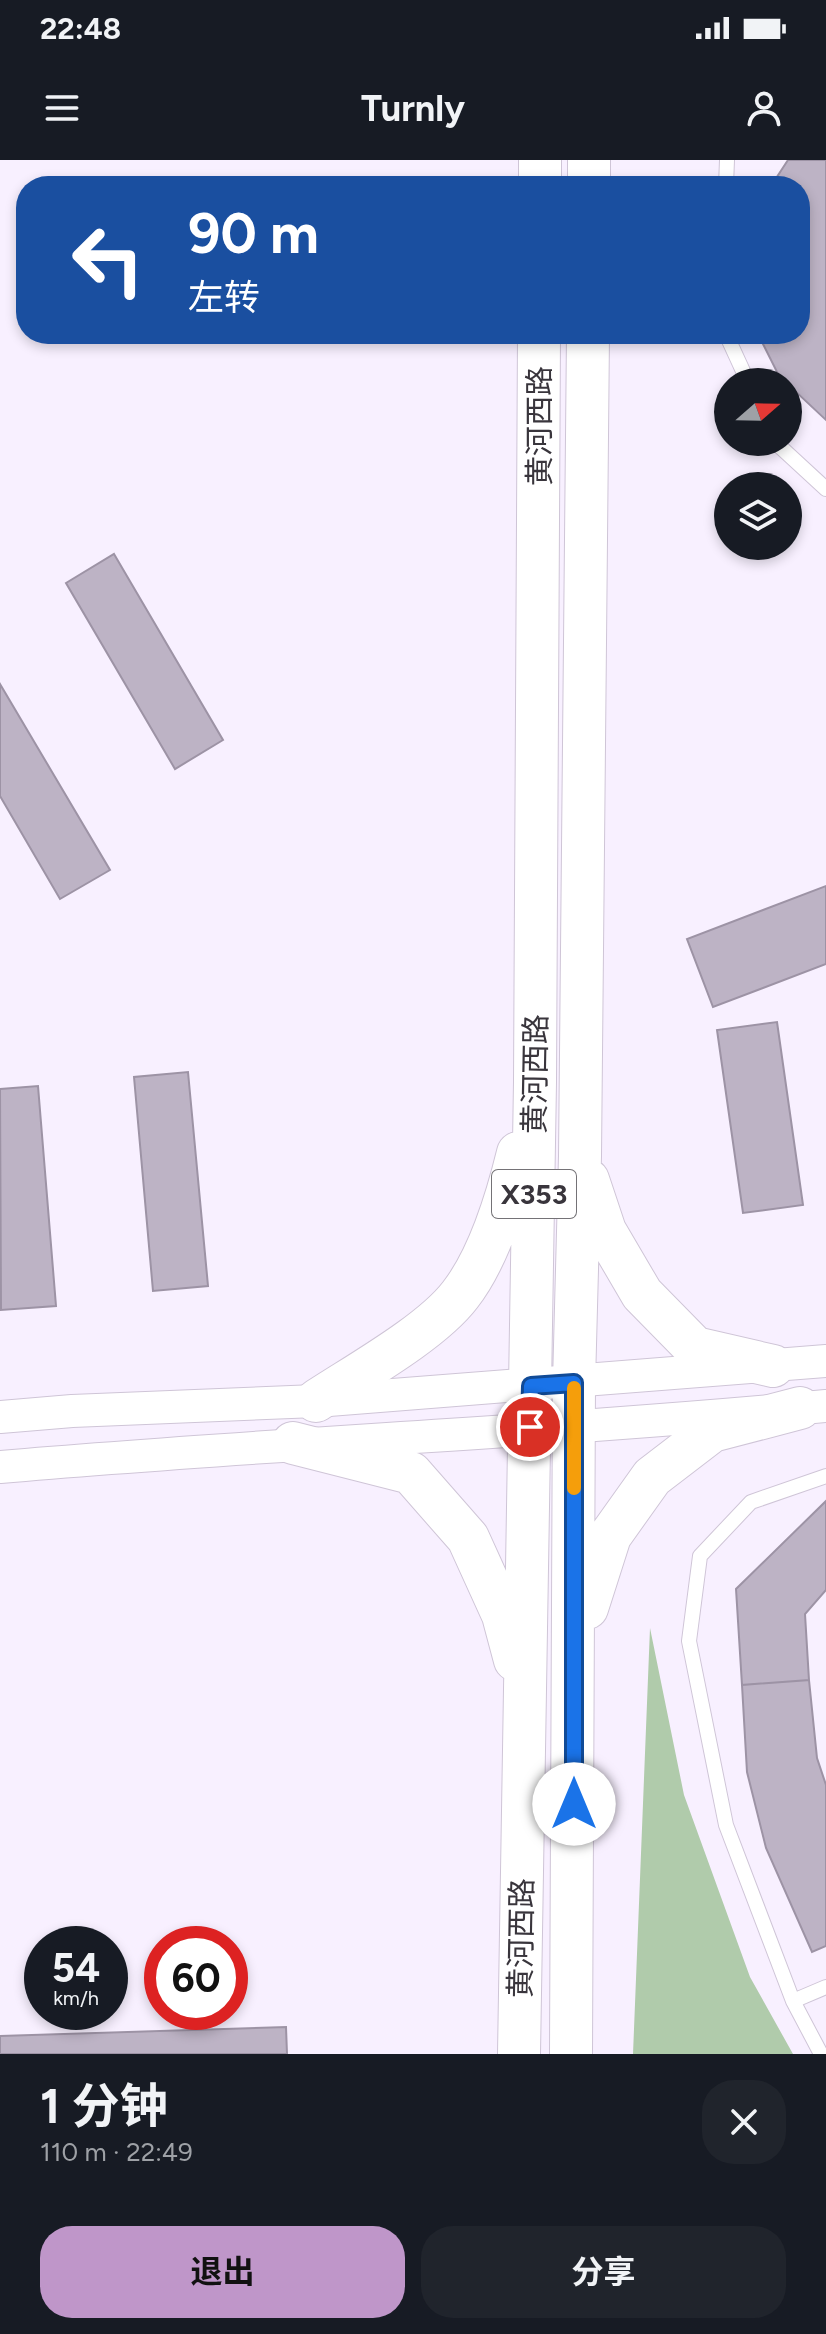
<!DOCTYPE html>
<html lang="zh">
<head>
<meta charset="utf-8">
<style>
	body { margin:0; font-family:Figtree,"Noto Sans SC",sans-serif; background:#20242c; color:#f1f3f6; height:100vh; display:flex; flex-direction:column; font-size:30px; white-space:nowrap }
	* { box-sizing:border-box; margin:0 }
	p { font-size:26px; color:#9ea1a6 }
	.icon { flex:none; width:44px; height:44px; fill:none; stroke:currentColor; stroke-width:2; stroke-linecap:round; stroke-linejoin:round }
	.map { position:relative; height:1894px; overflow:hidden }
	.panel { display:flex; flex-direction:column; background:#171b24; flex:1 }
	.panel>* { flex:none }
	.banner { position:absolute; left:16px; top:16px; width:794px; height:168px; border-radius:32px; box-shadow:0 4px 12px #0003; background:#1a4fa0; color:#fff; overflow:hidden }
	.needle { width:52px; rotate:70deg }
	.controls { position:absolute; left:714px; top:208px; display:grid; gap:16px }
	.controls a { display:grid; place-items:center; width:88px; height:88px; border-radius:50%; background:#171b24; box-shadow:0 4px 12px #0003; font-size:40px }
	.speed { position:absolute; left:24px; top:1766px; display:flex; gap:16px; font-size:40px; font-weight:700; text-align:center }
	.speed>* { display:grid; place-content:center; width:104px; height:104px; border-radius:50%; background:#171b24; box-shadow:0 4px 12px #0003; line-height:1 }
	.speed small { font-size:20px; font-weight:400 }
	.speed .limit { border:12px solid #d22; background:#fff; color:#111 }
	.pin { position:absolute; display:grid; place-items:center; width:68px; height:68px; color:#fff; margin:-34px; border:4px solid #fff; border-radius:50%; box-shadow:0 2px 8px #0007 }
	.me { position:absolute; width:88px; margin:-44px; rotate:0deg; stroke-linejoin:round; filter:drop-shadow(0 0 6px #0008) }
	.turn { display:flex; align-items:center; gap:28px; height:168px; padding:0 40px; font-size:36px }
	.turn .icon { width:104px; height:104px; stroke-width:2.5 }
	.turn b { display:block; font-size:56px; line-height:68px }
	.round { display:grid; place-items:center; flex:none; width:84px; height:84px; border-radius:32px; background:#20242c }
	.overview { display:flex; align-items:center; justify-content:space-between; height:136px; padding:0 40px }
	h1 { font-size:48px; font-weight:700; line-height:60px }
	.primary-button { display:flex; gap:16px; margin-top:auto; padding:16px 40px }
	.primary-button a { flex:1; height:92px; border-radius:32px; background:#bf96c9; color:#111; font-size:32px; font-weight:700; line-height:92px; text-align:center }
	.primary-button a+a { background:#20242c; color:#f1f3f6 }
	.status { display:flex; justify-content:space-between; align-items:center; height:56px; padding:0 40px; background:#171b24; direction:ltr }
	.status svg { height:22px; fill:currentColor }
	header { display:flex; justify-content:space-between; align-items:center; height:104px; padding:0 40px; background:#171b24; font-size:36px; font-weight:700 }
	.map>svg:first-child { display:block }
	.green { fill:#b0cbab }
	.building { fill:#bdb3c5; stroke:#9d93a5; stroke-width:2 }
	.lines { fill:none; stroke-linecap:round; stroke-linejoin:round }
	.service-casing { stroke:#cfc5d7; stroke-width:16 }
	.tertiary-casing { stroke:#cfc5d7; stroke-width:34 }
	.primary-casing { stroke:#cfc5d7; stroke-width:44 }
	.service { stroke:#fff; stroke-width:14 }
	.tertiary { stroke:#fff; stroke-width:32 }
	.primary { stroke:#fff; stroke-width:42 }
	.route-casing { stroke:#114b97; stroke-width:20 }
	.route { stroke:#1a73e8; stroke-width:14 }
	.slow { stroke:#f59e0b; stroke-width:14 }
	.labels { text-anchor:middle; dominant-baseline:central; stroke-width:7; stroke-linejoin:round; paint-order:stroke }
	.shield { fill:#fff; stroke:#747276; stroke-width:2 }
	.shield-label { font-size:28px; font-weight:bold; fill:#39353c }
	.street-label { font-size:30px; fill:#39353c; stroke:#fff }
</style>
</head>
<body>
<div class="status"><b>22:48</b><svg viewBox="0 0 49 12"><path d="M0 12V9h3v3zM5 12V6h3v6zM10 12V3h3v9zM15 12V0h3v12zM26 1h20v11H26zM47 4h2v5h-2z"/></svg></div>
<header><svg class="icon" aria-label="menu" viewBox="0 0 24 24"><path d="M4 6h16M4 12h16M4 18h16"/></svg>Turnly<svg class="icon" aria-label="person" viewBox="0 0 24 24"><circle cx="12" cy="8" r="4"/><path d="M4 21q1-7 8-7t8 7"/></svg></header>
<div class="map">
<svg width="826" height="1894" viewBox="0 0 826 1894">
	<rect width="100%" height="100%" fill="#f8f0ff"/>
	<path class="green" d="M 650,1468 L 684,1635 L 750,1817 L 793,1894 L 633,1894 Z"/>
	<path class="building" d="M 788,0 L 826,0 L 826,260 L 779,216 L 758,174 L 800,174 L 800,26 L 771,26 Z
		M 114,394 L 223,580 L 175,609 L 66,423 Z
		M 0,524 L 110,710 L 60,739 L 0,636 Z
		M 826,726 L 826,804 L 713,847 L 687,779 Z
		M 777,862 L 803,1045 L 743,1053 L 717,870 Z
		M 188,912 L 208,1126 L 153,1131 L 134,917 Z
		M 38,926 L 56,1146 L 1,1150 L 0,929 Z
		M 826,1341 L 826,1430 L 805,1454 L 809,1520 L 742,1525 L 736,1429 Z
		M 809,1520 L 817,1598 L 826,1625 L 826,1786 L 812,1792 L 766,1688 L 747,1612 L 742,1525 Z
		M 286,1867 L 287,1894 L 0,1894 L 0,1876 Z"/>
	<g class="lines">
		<defs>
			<path id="service" d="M 726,26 L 727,0
				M 726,174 L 748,222
				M 775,282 L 826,329
				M 793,1841 L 826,1827
				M 821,1894 L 793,1841 L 726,1665 L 689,1481 L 700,1396 L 751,1342 L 826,1316"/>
			<path id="tertiary" d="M 0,1257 L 72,1251 L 316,1241 L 826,1201
				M 0,1307 C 275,1283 551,1272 826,1246"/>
			<path id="primary" d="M 540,26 L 540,0
				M 589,26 L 589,0
				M 588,1020 L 605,1071 L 642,1134 L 695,1188 L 773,1206
				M 316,1241 C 357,1214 431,1173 460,1135 C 489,1098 507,1038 518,993
				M 293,1283 L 411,1313 L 468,1378 L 503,1455 L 515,1500
				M 587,1448 L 610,1376 L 652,1317 L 712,1271 L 800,1248
				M 519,1894 L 535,922 L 539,174
				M 571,1894 L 574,1223 L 580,996 L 588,174"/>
		</defs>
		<use href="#service" class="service-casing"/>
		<use href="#tertiary" class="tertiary-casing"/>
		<use href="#primary" class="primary-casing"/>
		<use href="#service" class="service"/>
		<use href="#tertiary" class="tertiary"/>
		<use href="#primary" class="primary"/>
	</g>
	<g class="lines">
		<defs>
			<path id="route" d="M 530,1267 L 531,1226 L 574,1223 L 574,1644"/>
		</defs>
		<use href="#route" class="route-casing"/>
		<use href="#route" class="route"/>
		<path class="slow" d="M 574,1228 L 574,1328"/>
	</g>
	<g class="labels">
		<rect class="shield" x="492" y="1010" width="84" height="48" rx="6"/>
		<g class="shield-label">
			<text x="534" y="1034">X353</text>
		</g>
		<g class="street-label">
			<text transform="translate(539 266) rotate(-90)">黄河西路</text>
			<text transform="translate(535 914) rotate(-89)">黄河西路</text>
			<text transform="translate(521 1778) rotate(-89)">黄河西路</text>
		</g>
	</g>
</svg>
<div class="controls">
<a><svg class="needle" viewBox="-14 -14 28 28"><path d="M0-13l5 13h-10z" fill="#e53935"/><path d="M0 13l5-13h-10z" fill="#9ea1a6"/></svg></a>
<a><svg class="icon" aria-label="layers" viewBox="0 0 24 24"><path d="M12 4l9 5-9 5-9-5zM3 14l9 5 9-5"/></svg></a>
</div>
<div class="speed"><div>54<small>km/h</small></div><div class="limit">60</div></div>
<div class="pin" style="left:530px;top:1267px;background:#d93025"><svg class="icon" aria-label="arrive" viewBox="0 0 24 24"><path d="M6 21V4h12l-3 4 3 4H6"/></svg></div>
<svg class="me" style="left:574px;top:1644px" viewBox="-20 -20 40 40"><circle r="19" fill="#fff"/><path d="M0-13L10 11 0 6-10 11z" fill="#1a73e8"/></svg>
<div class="banner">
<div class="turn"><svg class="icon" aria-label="left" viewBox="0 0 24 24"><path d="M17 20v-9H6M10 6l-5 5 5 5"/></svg><div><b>90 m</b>左转</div></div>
</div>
</div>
<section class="panel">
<div class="overview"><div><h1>1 分钟</h1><p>110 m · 22:49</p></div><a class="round"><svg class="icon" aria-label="close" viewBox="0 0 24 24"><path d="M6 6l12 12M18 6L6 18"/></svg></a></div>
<div class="primary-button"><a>退出</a><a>分享</a></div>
</section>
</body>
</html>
